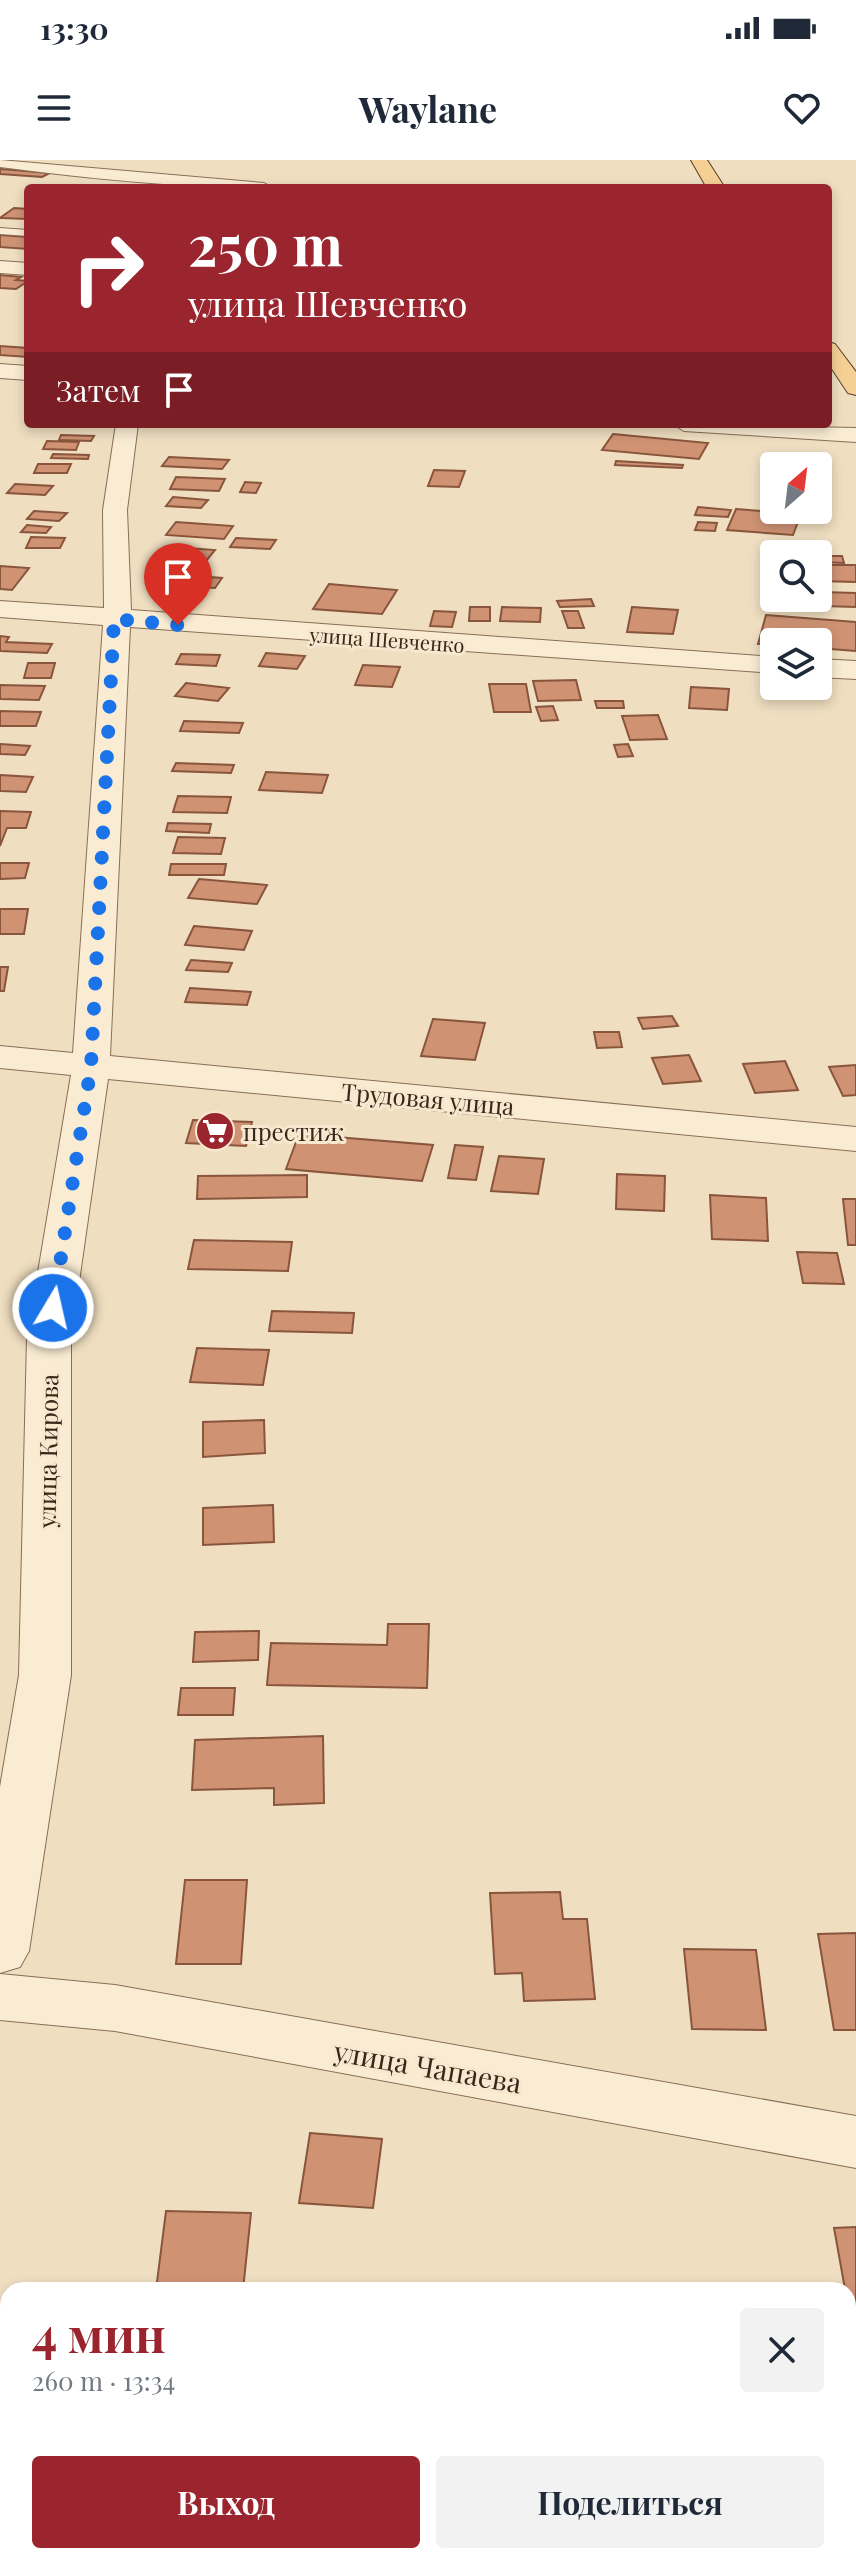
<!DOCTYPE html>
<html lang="ru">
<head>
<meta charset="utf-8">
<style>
	body { margin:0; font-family:"Playfair Display",serif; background:#f2f2f3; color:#1f2937; height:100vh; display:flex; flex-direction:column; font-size:30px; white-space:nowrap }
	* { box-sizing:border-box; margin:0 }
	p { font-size:26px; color:#747a83 }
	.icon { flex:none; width:44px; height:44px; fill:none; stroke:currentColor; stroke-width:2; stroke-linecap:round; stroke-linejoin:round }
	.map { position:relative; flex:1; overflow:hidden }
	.details { position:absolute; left:0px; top:2122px; width:856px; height:282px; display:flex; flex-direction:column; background:#fff; border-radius:24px 24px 0 0; box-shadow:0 4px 12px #0003 }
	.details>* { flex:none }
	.top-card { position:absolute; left:24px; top:24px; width:808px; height:244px; border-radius:8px; box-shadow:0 4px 12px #0003; background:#9a252e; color:#fff; overflow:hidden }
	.needle { width:52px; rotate:28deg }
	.tools { position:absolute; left:760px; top:292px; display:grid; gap:16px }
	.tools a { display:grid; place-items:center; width:72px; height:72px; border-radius:8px; background:#fff; box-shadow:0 4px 12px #0003; font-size:40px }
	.pin { position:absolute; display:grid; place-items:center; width:68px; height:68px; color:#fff; margin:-82px -34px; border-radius:50% 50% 50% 0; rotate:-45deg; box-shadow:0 0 8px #0007 }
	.pin .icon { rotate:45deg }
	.me { position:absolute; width:88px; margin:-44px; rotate:9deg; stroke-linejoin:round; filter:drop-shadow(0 0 6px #0008) }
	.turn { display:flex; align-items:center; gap:28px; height:168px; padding:0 32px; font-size:36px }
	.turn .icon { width:104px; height:104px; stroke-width:2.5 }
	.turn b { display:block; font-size:56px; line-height:68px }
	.then { display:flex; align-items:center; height:76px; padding:0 32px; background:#0003; gap:16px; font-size:30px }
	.round { display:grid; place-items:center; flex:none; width:84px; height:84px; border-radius:8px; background:#f2f2f3 }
	.headline { display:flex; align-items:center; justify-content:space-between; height:136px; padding:0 32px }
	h1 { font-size:48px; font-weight:700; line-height:60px; color:#9a252e }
	.cta { display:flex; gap:16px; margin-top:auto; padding:16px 32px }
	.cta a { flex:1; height:92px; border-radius:8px; background:#9a252e; color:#fff; font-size:32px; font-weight:700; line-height:92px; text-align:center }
	.cta a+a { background:#f2f2f3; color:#1f2937 }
	.status { display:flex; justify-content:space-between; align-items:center; height:56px; padding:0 40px; background:#fff; direction:ltr }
	.status svg { height:22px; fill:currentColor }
	header { display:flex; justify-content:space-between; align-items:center; height:104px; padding:0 32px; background:#fff; font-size:36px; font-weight:700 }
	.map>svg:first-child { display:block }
	.building { fill:#cf9374; stroke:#89553c; stroke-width:2 }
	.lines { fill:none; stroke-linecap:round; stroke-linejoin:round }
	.service-casing { stroke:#896e57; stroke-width:2 }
	.minor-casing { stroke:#896e57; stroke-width:2 }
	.tertiary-casing { stroke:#896e57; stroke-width:2 }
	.primary-casing { stroke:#563d2c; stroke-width:2 }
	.service { fill:#faecd3; fill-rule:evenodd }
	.minor { fill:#faecd3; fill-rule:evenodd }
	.tertiary { fill:#faecd3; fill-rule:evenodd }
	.primary { fill:#f5d095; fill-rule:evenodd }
	.route { stroke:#1a73e8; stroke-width:14; stroke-dasharray:0 25.2 }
	.labels { text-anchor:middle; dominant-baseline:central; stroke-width:6; stroke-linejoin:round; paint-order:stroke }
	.far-street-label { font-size:20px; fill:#38281c; stroke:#f7e8cf }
	.street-label { font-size:24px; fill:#38281c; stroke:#f7e8cf }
	.poi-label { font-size:24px; fill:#38281c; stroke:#f7e8cf; text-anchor:start }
	.near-street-label { font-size:28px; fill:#38281c; stroke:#f7e8cf }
</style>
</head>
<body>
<div class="status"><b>13:30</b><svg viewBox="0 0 49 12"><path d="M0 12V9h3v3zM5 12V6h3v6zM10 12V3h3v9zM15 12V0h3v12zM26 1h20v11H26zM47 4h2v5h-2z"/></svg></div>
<header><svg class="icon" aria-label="menu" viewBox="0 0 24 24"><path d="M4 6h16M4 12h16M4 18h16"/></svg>Waylane<svg class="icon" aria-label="heart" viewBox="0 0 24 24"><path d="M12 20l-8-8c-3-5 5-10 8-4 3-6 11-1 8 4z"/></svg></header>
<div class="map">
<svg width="856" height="2403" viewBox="0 0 856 2403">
	<rect width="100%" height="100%" fill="#efdec0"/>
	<path class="building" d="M 0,9 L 50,13 L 42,17 L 0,14 Z
		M 14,48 L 28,49 L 28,59 L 0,58 Z
		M 0,75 L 28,77 L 28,89 L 0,87 Z
		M 0,115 L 21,117 L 16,120 L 28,121 L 16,129 L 0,128 Z
		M 0,186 L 28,188 L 28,197 L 0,195 Z
		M 613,274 L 708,283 L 699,299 L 602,290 Z
		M 61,275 L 94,276 L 91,281 L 59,280 Z
		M 47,281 L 79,282 L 76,290 L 43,289 Z
		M 53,294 L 89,295 L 88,299 L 51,298 Z
		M 169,297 L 229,300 L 222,309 L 162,306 Z
		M 616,301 L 683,305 L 682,308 L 615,305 Z
		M 38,304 L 71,304 L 67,313 L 34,313 Z
		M 434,310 L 465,311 L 459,327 L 428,326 Z
		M 176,317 L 225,319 L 219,331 L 170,329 Z
		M 245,322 L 261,323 L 256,333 L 240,332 Z
		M 15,324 L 53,326 L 45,335 L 7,333 Z
		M 173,337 L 208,340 L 201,348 L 166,346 Z
		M 698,347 L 731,350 L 728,357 L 695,355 Z
		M 736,349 L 801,354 L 793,375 L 727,370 Z
		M 34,351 L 67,353 L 59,361 L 27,359 Z
		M 176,362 L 233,366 L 224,379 L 166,375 Z
		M 698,362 L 717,363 L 715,371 L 695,370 Z
		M 27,365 L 51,367 L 46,373 L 21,372 Z
		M 31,377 L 65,378 L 60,388 L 26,388 Z
		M 236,378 L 276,380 L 270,389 L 230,387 Z
		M 174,387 L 215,390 L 206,401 L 165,398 Z
		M 818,396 L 842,396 L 844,403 L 818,402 Z
		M 818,405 L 856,405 L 856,422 L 818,421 Z
		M 0,406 L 29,408 L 12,430 L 0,429 Z
		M 178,415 L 222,418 L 215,428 L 171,425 Z
		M 329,424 L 397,430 L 382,454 L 313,449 Z
		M 822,432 L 856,433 L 856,447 L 823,446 Z
		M 591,439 L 594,446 L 560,447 L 557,441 Z
		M 470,447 L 490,447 L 490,461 L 469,461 Z
		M 502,447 L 541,448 L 540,462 L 500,461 Z
		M 632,447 L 678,450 L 673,474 L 627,472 Z
		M 434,451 L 456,452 L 452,467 L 430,466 Z
		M 562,451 L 578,451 L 584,468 L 568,468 Z
		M 766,455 L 856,462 L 856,491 L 818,488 L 818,482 L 758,484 Z
		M 0,476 L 9,477 L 6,482 L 52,484 L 47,493 L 0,491 Z
		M 266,493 L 305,496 L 297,509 L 259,506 Z
		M 181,494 L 220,495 L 216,506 L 176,504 Z
		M 28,503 L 55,503 L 51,518 L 24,518 Z
		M 363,505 L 400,507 L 392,527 L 355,525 Z
		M 576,520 L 581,540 L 538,541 L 533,521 Z
		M 186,523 L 229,528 L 218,541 L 175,536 Z
		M 489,524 L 526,524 L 531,552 L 494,552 Z
		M 0,525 L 45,526 L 39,540 L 0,539 Z
		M 691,527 L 729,529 L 727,550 L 689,548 Z
		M 595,541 L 623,541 L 624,548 L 597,548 Z
		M 553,546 L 558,560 L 541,561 L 536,547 Z
		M 0,551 L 41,552 L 36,566 L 0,566 Z
		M 658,555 L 667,579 L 630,580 L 622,556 Z
		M 184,561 L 243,563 L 239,573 L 180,571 Z
		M 0,584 L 30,586 L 25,595 L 0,594 Z
		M 628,584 L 633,596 L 618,597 L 614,585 Z
		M 176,603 L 234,605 L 231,613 L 172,611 Z
		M 266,612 L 328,615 L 322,633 L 259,630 Z
		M 0,615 L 33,617 L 26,632 L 0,631 Z
		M 178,636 L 231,637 L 227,653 L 173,652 Z
		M 0,651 L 31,652 L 26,668 L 7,668 L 0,686 Z
		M 168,663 L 211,664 L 209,673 L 166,671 Z
		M 178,677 L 225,678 L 221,694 L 173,693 Z
		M 0,703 L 29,703 L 25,718 L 0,719 Z
		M 171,704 L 226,704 L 224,715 L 169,715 Z
		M 199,719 L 267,725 L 257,744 L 188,738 Z
		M 0,749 L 28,749 L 24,774 L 0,774 Z
		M 194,766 L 252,771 L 244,790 L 185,785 Z
		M 191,800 L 232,803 L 228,812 L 186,810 Z
		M 0,807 L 8,807 L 4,831 L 0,831 Z
		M 190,828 L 251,832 L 247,845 L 185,842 Z
		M 672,856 L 678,866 L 643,869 L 638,858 Z
		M 433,859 L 485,863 L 475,900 L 421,896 Z
		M 594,872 L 619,872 L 622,887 L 597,888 Z
		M 689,895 L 701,921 L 663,924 L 652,898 Z
		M 785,901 L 798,930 L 755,933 L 743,904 Z
		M 856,905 L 856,935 L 843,936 L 829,907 Z
		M 193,960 L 252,962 L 246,986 L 186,983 Z
		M 299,974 L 433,985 L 422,1021 L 286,1009 Z
		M 455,985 L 483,987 L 476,1020 L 448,1018 Z
		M 499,996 L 544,999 L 538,1034 L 491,1031 Z
		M 617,1014 L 665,1016 L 664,1051 L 616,1049 Z
		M 307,1015 L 307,1037 L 197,1039 L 198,1016 Z
		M 710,1035 L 766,1038 L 768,1081 L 712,1079 Z
		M 843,1039 L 856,1039 L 856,1085 L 848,1085 Z
		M 194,1080 L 292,1082 L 288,1111 L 188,1109 Z
		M 797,1092 L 837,1093 L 844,1124 L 803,1123 Z
		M 272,1151 L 354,1153 L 352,1173 L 269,1171 Z
		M 197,1188 L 269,1190 L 263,1225 L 190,1222 Z
		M 264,1260 L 265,1293 L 203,1297 L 203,1262 Z
		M 273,1345 L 274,1382 L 203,1385 L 203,1348 Z
		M 388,1464 L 429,1464 L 427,1528 L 267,1525 L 271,1483 L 387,1485 Z
		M 259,1471 L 258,1500 L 193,1502 L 195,1472 Z
		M 181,1528 L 235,1528 L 233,1555 L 178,1555 Z
		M 323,1576 L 324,1643 L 274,1645 L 274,1628 L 192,1630 L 195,1580 Z
		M 185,1720 L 247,1720 L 241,1804 L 176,1804 Z
		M 560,1732 L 563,1759 L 587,1759 L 595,1839 L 524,1841 L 522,1813 L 495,1814 L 490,1733 Z
		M 856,1773 L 856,1870 L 834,1870 L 818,1774 Z
		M 684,1789 L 756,1790 L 766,1870 L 692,1869 Z
		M 310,1973 L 382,1979 L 373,2048 L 299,2043 Z
		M 166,2051 L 251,2053 L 243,2130 L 156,2130 Z
		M 856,2067 L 856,2179 L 854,2179 L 834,2068 Z
		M 193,2398 L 296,2403 L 192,2403 Z"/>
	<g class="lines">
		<defs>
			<path id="service" d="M 0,68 L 28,70 L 28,76 L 0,74 Z"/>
			<path id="minor" d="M 0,0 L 264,23 L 273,28 C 181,28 91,19 0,7 Z
				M 0,101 L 28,103 L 28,115 L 0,113 Z
				M 116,264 L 138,264 L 127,350 L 131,450 L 774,497 L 774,513 L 130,467 L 110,896 L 856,967 L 856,991 L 108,919 L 71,1178 L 71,1515 L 29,1791 L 20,1807 L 0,1813 L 0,1627 L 19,1515 L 27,1178 L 71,915 L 0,908 L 0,886 L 73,893 L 103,465 L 0,457 L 0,441 L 104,448 L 103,350 Z
				M 818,499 L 856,501 L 856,519 L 818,517 Z
				M 0,1814 L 115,1825 L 856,1956 L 856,2008 L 115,1871 L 0,1860 Z"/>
			<path id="tertiary" d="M 0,204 L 28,206 L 28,220 L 0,218 Z
				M 673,264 L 856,268 L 856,282 L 684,271 Z"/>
			<path id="primary" d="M 691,0 L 707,0 L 725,28 L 707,28 Z
				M 828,182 L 835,184 L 856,212 L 856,235 L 848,233 L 828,203 Z"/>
		</defs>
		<use href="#service" class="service-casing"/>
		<use href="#minor" class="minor-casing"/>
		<use href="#tertiary" class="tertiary-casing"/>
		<use href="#primary" class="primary-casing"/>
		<use href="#service" class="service"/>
		<use href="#minor" class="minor"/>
		<use href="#tertiary" class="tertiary"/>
		<use href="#primary" class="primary"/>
	</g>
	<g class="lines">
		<path class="route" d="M 53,1148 L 91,906 L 114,459 L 178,465"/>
	</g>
	<defs>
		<symbol id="supermarket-disc" viewBox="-11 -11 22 22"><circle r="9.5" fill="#9a252e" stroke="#f7e8cf"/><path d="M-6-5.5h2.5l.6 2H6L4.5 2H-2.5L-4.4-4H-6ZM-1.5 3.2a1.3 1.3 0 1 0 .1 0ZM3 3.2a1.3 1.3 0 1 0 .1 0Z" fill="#fff"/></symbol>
	</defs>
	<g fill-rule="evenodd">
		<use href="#supermarket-disc" x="193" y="949" width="44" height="44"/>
	</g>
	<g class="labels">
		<g class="far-street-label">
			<text transform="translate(387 479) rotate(4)">улица Шевченко</text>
		</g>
		<g class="street-label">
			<text transform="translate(428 938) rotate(5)">Трудовая улица</text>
			<text transform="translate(47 1291) rotate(-89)">улица Кирова</text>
		</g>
		<g class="poi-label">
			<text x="243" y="971">престиж</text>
		</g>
		<g class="near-street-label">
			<text transform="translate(428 1906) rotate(10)">улица Чапаева</text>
		</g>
	</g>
</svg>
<div class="tools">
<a><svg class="needle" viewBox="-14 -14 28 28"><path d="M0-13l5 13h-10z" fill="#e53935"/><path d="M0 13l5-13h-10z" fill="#747a83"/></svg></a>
<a><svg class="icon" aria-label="search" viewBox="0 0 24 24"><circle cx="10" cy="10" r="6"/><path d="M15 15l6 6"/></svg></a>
<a><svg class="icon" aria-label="layers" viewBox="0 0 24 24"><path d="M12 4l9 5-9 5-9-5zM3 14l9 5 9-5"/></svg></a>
</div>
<div class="pin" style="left:178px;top:465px;background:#d93025"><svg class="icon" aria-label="arrive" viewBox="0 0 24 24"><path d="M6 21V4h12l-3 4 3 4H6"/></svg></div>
<svg class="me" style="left:53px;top:1148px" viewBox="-20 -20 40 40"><circle r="17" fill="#1a73e8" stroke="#fff" stroke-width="3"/><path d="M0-11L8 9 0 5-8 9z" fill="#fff"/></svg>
<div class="top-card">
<div class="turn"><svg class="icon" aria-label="right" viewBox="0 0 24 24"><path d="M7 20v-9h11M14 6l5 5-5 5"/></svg><div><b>250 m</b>улица Шевченко</div></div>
<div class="then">Затем<svg class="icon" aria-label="arrive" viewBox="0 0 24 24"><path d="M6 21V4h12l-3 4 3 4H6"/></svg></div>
</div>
<section class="details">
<div class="headline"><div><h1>4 мин</h1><p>260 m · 13:34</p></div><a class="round"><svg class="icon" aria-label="close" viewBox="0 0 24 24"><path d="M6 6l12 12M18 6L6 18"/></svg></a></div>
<div class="cta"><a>Выход</a><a>Поделиться</a></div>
</section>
</div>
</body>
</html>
